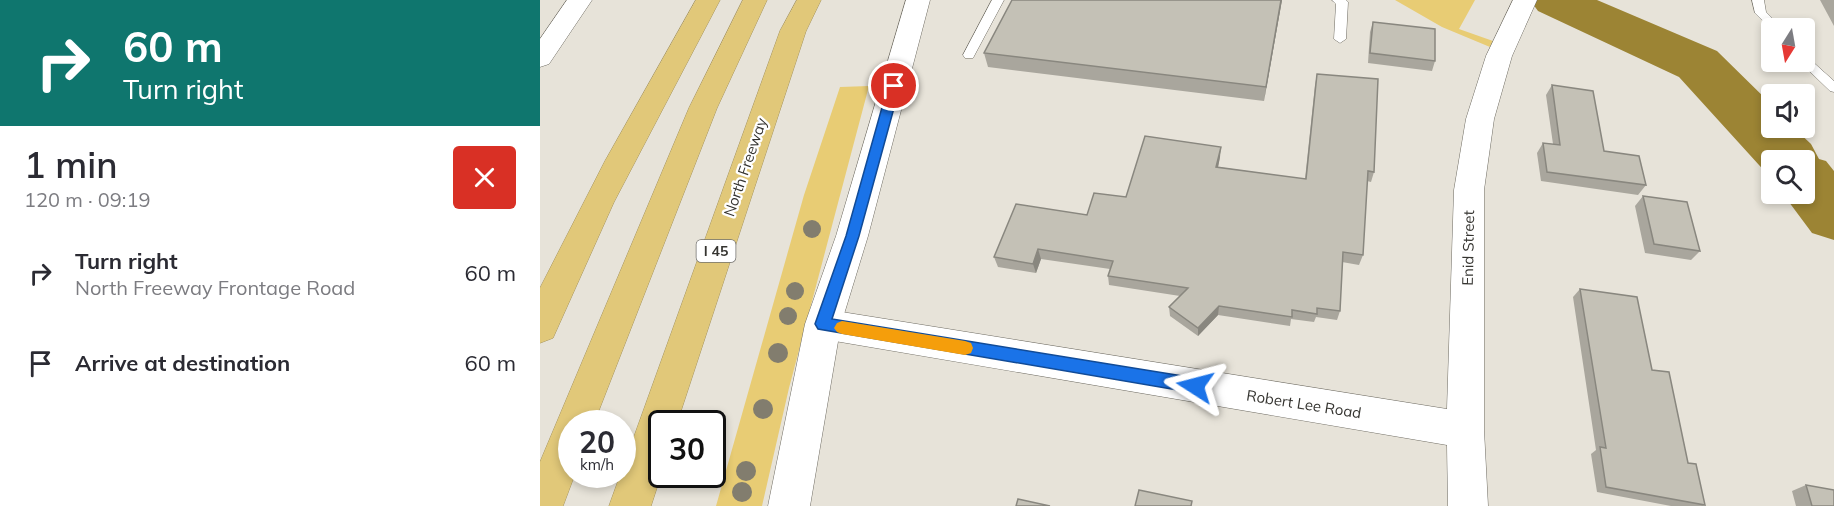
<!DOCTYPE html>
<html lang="en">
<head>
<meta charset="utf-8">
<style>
	body { margin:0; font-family:Mulish,sans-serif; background:#f7f7f7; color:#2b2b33; height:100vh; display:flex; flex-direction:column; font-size:22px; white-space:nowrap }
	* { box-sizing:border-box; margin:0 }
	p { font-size:20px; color:#7c7c81 }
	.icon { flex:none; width:33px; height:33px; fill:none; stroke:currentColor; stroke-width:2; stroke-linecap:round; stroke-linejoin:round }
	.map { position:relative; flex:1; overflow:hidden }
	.drawer { display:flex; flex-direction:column; background:#fff; width:540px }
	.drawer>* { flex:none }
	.top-card { background:#0f766e; color:#fff; overflow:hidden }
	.needle { width:39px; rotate:191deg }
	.buttons { position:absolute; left:1221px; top:18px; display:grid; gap:12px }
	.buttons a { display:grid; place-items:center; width:54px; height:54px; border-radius:6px; background:#fff; box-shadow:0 3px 9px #0003; font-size:30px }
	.speed { position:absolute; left:18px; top:410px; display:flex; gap:12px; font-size:30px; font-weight:700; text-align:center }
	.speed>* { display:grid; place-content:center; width:78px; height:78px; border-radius:50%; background:#fff; box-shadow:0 3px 9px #0003; line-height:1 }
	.speed small { font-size:15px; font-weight:400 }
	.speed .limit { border:3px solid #111; border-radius:9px; background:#fff; color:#111 }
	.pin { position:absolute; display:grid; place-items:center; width:51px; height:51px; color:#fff; margin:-26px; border:3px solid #fff; border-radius:50%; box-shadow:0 2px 6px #0007 }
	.me { position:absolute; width:66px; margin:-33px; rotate:279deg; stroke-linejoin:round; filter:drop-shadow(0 0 4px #0008) }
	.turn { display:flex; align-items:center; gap:21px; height:126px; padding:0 24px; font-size:27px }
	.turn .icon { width:78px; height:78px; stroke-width:2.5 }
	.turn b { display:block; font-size:42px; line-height:51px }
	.round { display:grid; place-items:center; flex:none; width:63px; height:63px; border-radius:6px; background:#f7f7f7 }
	.headline { display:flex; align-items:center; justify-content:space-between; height:102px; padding:0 24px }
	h1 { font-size:36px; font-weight:600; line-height:45px }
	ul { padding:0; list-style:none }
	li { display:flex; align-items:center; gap:18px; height:90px; padding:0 24px }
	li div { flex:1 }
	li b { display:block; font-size:22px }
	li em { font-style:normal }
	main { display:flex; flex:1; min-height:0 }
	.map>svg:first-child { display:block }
	.green { fill:#e8cc74 }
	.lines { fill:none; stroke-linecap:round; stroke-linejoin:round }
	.river { fill:#9c8434; fill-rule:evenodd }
	.service-casing { stroke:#6f6c63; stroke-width:1 }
	.minor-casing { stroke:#6f6c63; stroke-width:1 }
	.secondary-casing { stroke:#6f6c63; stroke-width:1 }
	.motorway-casing { stroke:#a5945f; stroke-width:1 }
	.service { fill:#fff; fill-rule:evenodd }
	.minor { fill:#fff; fill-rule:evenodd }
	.secondary { fill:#fff; fill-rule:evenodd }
	.motorway { fill:#e1c879; fill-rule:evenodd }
	.tree { fill:#827d6e }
	.wall { fill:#a9a69d }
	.shaded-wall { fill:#89877f }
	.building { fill:#c4c1b6; stroke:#89877f; stroke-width:1.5 }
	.route { fill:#1a73e8; stroke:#114b97; stroke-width:1.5 }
	.slow { fill:#f59e0b }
	.labels { text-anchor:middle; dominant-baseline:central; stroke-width:4.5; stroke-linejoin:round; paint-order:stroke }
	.shield { fill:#fff; stroke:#72716e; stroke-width:1.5 }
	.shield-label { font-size:14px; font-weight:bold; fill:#353430 }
	.street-label { font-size:15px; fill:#353430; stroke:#fff }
</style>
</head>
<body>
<main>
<section class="drawer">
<div class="top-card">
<div class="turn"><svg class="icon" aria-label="right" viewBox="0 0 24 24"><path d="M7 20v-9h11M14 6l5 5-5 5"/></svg><div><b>60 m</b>Turn right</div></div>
</div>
<div class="headline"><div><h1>1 min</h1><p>120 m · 09:19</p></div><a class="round" style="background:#d93025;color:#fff"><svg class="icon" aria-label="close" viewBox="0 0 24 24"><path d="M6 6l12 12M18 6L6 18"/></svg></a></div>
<ul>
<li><svg class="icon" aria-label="right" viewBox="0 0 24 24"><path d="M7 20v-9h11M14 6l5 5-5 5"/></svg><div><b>Turn right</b><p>North Freeway Frontage Road</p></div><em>60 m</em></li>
<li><svg class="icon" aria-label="arrive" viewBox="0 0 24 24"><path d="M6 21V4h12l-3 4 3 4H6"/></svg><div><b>Arrive at destination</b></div><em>60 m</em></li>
</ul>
</section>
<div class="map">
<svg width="1294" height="506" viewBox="0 0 1294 506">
	<rect width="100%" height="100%" fill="#e7e3d9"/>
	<path class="green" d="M 855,0 L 935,0 L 919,29 L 953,41 L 950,47 L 902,27 Z
		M 329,86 L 249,388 L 222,506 L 176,506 L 264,195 L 300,87 Z"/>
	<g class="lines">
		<path class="river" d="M 990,0 L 1057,0 L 1177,51 L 1232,105 L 1232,128 L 1254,128 L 1271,144 L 1279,159 L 1286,161 L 1294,171 L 1294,240 L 1272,233 L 1243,194 L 1264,194 L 1264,160 L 1232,160 L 1232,177 L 1229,176 L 1139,77 L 998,11 Z"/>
		<defs>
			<path id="service" d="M 452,0 L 464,0 L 433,58 L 425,58 L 423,55 Z
				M 792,0 L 806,0 L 808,2 L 806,39 L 800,43 L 794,39 L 796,4 Z
				M 1212,0 L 1224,0 L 1226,12 L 1242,28 L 1232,30 L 1215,13 Z
				M 1264,54 L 1294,81 L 1294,92 L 1290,91 L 1260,62 L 1264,62 Z"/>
			<path id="minor" d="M 973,0 L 997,0 L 972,56 L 954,119 L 944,190 L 944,430 L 948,506 L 908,506 L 907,445 L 283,339 L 271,334 L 266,324 L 271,314 L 283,309 L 907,409 L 914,190 L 926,119 L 946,56 Z"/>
			<path id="secondary" d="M 27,0 L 52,0 L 9,64 L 0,67 L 0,39 Z
				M 366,0 L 390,0 L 328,236 L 301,324 L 270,506 L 228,506 L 265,324 L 296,236 Z"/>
			<path id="motorway" d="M 156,0 L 180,0 L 74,202 L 13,338 L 0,343 L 0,288 L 65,161 Z
				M 203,0 L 227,0 L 177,108 L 54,423 L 32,423 L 32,474 L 35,474 L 23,506 L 0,506 L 0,462 L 149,108 Z
				M 257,0 L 281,0 L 266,31 L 137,423 L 122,423 L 122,472 L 111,506 L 69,506 L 240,31 Z"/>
		</defs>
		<use href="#service" class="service-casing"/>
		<use href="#minor" class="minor-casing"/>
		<use href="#secondary" class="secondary-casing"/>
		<use href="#motorway" class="motorway-casing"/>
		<use href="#service" class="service"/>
		<use href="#minor" class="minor"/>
		<use href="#secondary" class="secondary"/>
		<use href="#motorway" class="motorway"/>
	</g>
	<g class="tree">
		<circle cx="272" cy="229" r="9"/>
		<circle cx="255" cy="291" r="9"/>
		<circle cx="248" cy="316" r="9"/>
		<circle cx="238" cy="353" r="10"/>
		<circle cx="223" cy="409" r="10"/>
		<circle cx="206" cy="471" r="10"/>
		<circle cx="202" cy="492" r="10"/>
	</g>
	<path class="wall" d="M 472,0 L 742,0 L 724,101 L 448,67 L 444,53 Z
		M 1280,0 L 1294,0 L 1294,26 Z
		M 833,22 L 895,61 L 892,71 L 828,63 L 830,32 Z
		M 777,74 L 834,172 L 831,182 L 827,181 L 823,255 L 819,265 L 802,262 L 800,311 L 797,320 L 776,317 L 774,322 L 751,319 L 750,326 L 678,315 L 658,336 L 630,316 L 629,307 L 640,296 L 569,285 L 568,276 L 570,269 L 501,259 L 496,273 L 458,267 L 454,257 L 586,197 L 680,157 L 678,167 L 765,179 L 775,85 Z
		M 1012,85 L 1064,151 L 1106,185 L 1098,195 L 1001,181 L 997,153 L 1003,143 L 1013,144 L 1006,95 Z
		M 1103,196 L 1160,251 L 1151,260 L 1105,253 L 1095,206 Z
		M 1040,289 L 1112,370 L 1165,505 L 1163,506 L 1131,506 L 1057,492 L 1051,454 L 1056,450 L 1033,297 Z
		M 1266,485 L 1294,506 L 1256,506 L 1252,491 Z"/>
	<path class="shaded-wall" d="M 741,0 L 742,0 L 724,101 L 726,87 Z
		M 681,147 L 680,157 L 676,177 L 676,167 Z
		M 498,249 L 501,259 L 496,273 L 493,264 Z
		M 679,306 L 678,315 L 658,336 L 658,328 Z"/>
	<path class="building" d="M 472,0 L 741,0 L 726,87 L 444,53 Z
		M 833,22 L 895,29 L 895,61 L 830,53 Z
		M 777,74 L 838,79 L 834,172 L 828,171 L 823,255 L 803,252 L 800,311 L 777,308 L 777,314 L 752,310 L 752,317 L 679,306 L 658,328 L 629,307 L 648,288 L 568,276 L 573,261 L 498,249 L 493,264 L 454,257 L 476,204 L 547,215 L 554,193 L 586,197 L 605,136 L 681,147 L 676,167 L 766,179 Z
		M 1012,85 L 1053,91 L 1064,151 L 1099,156 L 1106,185 L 1007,172 L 1003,143 L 1020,145 Z
		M 1103,196 L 1147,202 L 1160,251 L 1114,244 Z
		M 1040,289 L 1097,297 L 1112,370 L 1129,372 L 1148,463 L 1156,464 L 1165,505 L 1066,487 L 1060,447 L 1066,448 Z
		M 1266,485 L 1294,490 L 1294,506 L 1272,506 Z
		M 599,490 L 652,501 L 651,506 L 595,506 Z
		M 478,499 L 510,506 L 476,506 Z"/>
	<path class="route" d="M 354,82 L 360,86 L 319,236 L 292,319 L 655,378 L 660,381 L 663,386 L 660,391 L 655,393 L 278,329 L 275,324 L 306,236 L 348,86 Z"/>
	<path class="slow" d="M 302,321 L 425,341 L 431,343 L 433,348 L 431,353 L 425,355 L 302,334 L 297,332 L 294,328 L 297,323 Z"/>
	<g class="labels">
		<rect class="shield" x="156.5" y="240" width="39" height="22" rx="4.5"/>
		<g class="shield-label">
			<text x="176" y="251">I 45</text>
		</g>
		<g class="street-label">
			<text transform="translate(205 167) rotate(-71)">North Freeway</text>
			<text transform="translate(928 248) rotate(-89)">Enid Street</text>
			<text transform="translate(764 404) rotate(9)">Robert Lee Road</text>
		</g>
	</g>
</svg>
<div class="buttons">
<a><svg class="needle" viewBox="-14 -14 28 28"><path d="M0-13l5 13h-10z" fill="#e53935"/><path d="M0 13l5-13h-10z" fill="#7c7c81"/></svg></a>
<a><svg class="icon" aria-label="sound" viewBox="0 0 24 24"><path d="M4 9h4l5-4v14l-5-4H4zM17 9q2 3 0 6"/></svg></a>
<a><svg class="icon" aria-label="search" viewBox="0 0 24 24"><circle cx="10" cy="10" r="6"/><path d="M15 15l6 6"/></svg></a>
</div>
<div class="speed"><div>20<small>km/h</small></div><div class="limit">30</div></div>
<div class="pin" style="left:354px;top:86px;background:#d93025"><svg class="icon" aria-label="arrive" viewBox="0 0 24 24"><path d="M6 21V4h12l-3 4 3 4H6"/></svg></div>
<svg class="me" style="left:655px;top:386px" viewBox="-20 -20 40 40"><path d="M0-17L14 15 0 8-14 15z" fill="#1a73e8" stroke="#fff" stroke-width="4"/></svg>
</div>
</main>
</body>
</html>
